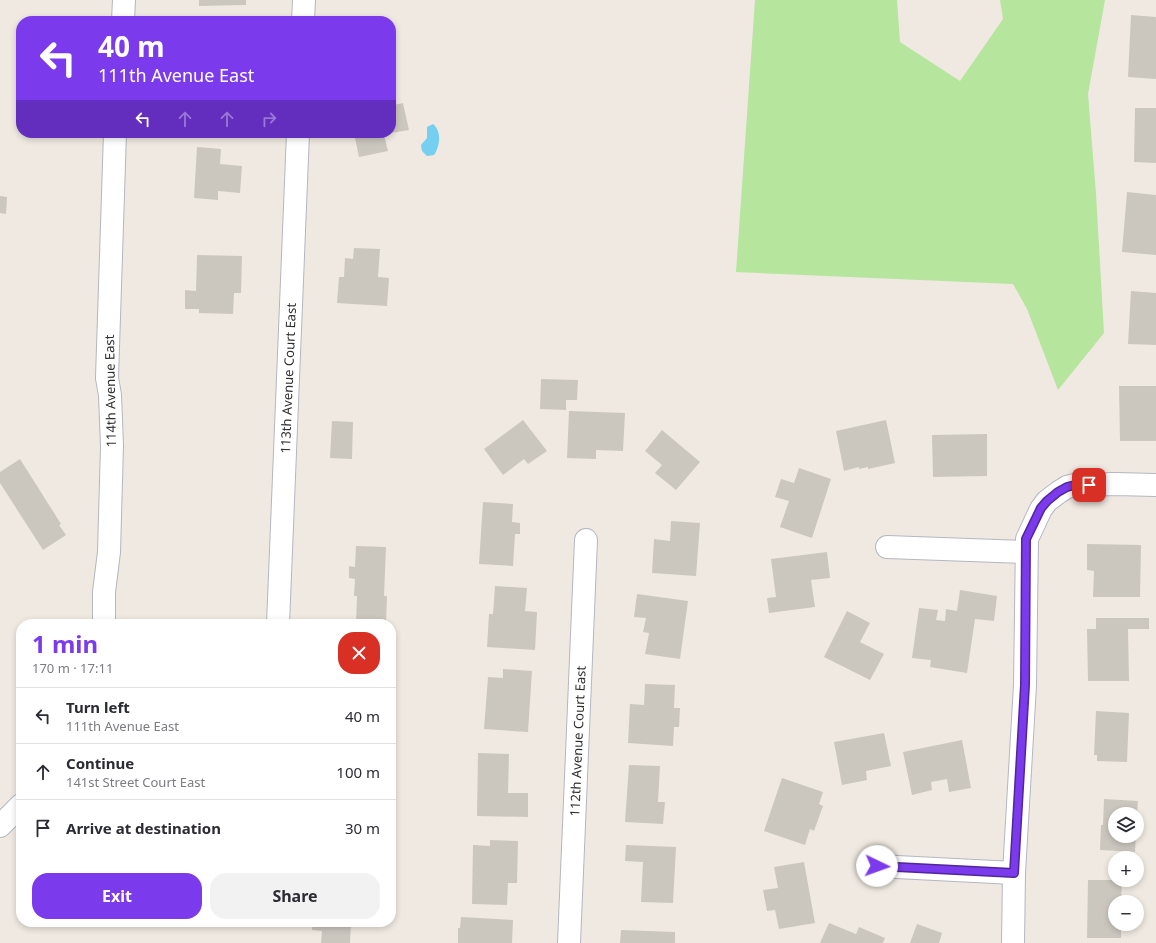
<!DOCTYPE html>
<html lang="en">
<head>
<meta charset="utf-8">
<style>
	body { margin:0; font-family:"Noto Sans",sans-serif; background:#f2f2f3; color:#2b2b33; height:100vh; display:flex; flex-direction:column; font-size:15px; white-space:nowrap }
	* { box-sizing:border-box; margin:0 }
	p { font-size:13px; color:#7c7c81 }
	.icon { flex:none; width:22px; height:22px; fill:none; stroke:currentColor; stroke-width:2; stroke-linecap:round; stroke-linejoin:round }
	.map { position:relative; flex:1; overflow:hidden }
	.panel { position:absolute; left:16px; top:619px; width:380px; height:308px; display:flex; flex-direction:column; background:#fff; border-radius:16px; box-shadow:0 2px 6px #0003 }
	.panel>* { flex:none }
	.top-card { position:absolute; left:16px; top:16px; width:380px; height:122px; border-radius:16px; box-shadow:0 2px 6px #0003; background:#7c3aed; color:#fff; overflow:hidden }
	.fabs { position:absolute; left:1108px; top:807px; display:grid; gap:8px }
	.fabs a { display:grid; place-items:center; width:36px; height:36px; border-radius:50%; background:#fff; box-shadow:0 2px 6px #0003; font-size:20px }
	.pin { position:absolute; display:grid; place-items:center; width:34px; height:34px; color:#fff; margin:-17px; border-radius:8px; box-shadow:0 2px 6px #0006 }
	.me { position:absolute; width:44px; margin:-22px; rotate:93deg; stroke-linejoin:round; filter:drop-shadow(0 0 3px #0008) }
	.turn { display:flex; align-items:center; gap:14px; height:84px; padding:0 16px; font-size:18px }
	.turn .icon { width:52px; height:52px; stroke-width:2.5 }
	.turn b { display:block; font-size:28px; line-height:34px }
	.lanes { display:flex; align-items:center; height:38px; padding:0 16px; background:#0003; justify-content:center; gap:20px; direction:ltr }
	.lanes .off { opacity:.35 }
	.round { display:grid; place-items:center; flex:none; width:42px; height:42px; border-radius:16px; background:#f2f2f3 }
	.headline { display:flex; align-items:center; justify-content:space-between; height:68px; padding:0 16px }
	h1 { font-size:24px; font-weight:700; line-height:30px; color:#7c3aed }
	.cta { display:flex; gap:8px; margin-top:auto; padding:8px 16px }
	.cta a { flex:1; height:46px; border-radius:16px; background:#7c3aed; color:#fff; font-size:16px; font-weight:700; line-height:46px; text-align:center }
	.cta a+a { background:#f2f2f3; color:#2b2b33 }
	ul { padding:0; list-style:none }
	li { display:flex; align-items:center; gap:12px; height:56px; padding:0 16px; border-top:1px solid #e1e1e2 }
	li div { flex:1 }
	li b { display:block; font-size:15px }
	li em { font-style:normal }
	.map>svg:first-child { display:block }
	.green { fill:#b6e59e }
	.water { fill:#75cff0 }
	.building { fill:#cbc7bf }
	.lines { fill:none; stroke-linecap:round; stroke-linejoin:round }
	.minor-casing { stroke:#b4b7c1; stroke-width:24 }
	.minor { stroke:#fff; stroke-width:22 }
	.route-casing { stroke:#51269a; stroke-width:10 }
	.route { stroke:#7c3aed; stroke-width:7 }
	.labels { text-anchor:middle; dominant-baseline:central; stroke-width:3; stroke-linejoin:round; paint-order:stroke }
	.street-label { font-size:13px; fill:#2e2e2e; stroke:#fff }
</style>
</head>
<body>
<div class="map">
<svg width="1156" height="943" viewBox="0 0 1156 943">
	<rect width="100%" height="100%" fill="#efe9e1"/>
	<path class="green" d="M 755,0 L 897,0 L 900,42 L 960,81 L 1003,19 L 1000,0 L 1105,0 L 1088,94 L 1096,194 L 1104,333 L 1058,390 L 1027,309 L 1013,284 L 736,272 Z"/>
	<path class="water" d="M 433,124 C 442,131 440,147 434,155 L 427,156 L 422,151 L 421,145 L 427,138 L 427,127 Z"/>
	<path class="building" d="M 199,0 L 246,0 L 246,5 L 199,6 Z
		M 1131,15 L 1156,17 L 1156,79 L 1128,77 Z
		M 391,92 L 394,105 L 403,103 L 409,130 L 391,133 Z
		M 1135,108 L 1156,108 L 1156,163 L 1134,162 Z
		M 354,133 L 390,133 L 384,135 L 388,151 L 359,157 Z
		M 197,147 L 221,149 L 220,164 L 242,166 L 240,193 L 218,191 L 218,200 L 194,198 Z
		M 1127,192 L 1156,195 L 1156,255 L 1122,252 Z
		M 0,196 L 7,197 L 6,214 L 0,213 Z
		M 354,248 L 380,249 L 378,277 L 389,278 L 387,306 L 337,303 L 339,277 L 344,277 L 345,258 L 353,259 Z
		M 197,255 L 242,256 L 241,293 L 234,293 L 233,314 L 199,313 L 199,309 L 185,309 L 185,290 L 196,291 Z
		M 1131,291 L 1156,293 L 1156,345 L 1128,344 Z
		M 541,379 L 578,380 L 577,400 L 566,400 L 566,410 L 540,409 Z
		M 1119,386 L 1156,386 L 1156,441 L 1120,441 Z
		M 569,411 L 625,413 L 623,451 L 596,450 L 596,459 L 567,458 Z
		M 523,420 L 547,451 L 528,464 L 524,459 L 503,475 L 484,449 Z
		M 886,420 L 895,463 L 868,469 L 868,467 L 859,469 L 859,467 L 844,471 L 836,431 Z
		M 332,421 L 353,422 L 352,459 L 330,458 Z
		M 662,430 L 700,462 L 676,490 L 655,473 L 662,465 L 645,451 Z
		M 987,434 L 987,476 L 933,477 L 932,435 Z
		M 20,459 L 61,524 L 59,525 L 66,535 L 43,550 L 0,483 L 0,472 Z
		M 799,468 L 831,479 L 812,538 L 780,527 L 789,501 L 775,497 L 781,479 L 794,483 Z
		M 483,502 L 513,504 L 512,522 L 520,523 L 520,534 L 515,534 L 513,566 L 479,564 Z
		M 671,521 L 700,523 L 696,576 L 652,573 L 654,539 L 670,541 Z
		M 1087,544 L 1141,545 L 1140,597 L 1093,597 L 1094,571 L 1087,570 Z
		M 356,546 L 386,547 L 384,596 L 387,596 L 386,624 L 356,624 L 357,596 L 354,596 L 355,579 L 349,578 L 349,566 L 355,567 Z
		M 827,552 L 830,578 L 811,580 L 815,607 L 769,613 L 767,598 L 776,597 L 771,559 Z
		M 495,586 L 527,588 L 525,611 L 537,612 L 535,650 L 487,647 L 489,614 L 493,614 Z
		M 960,590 L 997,596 L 994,621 L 975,619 L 967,673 L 930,667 L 931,660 L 912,658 L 919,608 L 938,610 L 936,620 L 945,621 L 946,609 L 957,611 Z
		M 637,594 L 688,601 L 680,659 L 645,654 L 649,633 L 643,632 L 646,618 L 634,617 Z
		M 847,611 L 870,623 L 860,642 L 884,654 L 870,680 L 824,657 Z
		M 1096,618 L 1149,618 L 1149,629 L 1128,629 L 1129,681 L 1088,681 L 1087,629 L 1096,629 Z
		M 503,669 L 532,671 L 528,732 L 484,729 L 488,677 L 503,678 Z
		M 391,670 L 395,671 L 393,701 L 391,701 Z
		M 645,684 L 675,685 L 674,708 L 680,708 L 679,727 L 674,727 L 673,746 L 628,743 L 630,704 L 644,705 Z
		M 1096,711 L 1129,713 L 1127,762 L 1097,761 L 1097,755 L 1094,755 Z
		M 884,733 L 891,766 L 866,771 L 867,780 L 842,785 L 834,742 Z
		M 962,740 L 971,788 L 949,792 L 947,779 L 931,782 L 932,790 L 912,795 L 903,752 Z
		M 478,753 L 509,754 L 508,793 L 528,793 L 528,817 L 477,816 Z
		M 629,765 L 660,766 L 658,802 L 665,802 L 663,824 L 625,822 Z
		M 782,778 L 823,792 L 819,804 L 823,806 L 814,831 L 810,829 L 805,845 L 764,831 Z
		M 1104,799 L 1138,801 L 1137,814 L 1115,814 L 1115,836 L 1136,836 L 1135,852 L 1100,850 L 1101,825 L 1103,825 Z
		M 490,840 L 518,841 L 517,883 L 508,883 L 507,905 L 472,904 L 473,845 L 490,846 Z
		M 626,845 L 676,847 L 673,903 L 641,902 L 643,862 L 625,861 Z
		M 804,862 L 815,923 L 779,929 L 775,910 L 767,911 L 763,890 L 778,888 L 774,867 Z
		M 1088,880 L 1122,880 L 1121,902 L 1115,902 L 1115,924 L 1121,924 L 1121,938 L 1087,938 Z
		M 461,917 L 513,920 L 512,943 L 458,943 L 458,928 L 460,928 Z
		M 313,922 L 351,922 L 350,943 L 321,943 L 322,931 L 312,930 Z
		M 829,923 L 856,934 L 859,927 L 885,938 L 883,943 L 820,943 Z
		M 917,924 L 942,933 L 939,943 L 910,943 Z
		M 621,930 L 675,932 L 675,943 L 620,943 Z"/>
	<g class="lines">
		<defs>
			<g id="minor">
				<path d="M 123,21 L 124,0"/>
				<path d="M 303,21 L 304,0"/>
				<path d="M 887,547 L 1026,552"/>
				<path d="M 104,624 L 104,592 L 109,552 L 112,446 L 110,395 L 107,378 L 115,133"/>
				<path id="s1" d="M 278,624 L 298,133"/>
				<path d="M 0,826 L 21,805"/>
				<path d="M 877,866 L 1014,873"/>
				<path id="s2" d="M 569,943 L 586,540"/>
				<path d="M 1013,943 L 1014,873 L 1025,685 L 1027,539 L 1041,509 L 1047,501 L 1059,492 L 1067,487 L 1075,485 L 1115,484 L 1156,485"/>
			</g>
		</defs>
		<use href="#minor" class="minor-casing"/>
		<use href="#minor" class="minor"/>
	</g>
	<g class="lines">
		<defs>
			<path id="route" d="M 877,866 L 1014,873 L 1025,685 L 1026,539 L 1041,508 L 1047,501 L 1058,492 L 1067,487 L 1075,485 L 1089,485"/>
		</defs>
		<use href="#route" class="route-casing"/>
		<use href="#route" class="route"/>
	</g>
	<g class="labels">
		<g class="street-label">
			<text stroke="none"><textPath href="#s1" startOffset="246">113th Avenue Court East</textPath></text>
			<text transform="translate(110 391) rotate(-91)">114th Avenue East</text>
			<text stroke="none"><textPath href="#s2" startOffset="202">112th Avenue Court East</textPath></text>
		</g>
	</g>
</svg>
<div class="fabs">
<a><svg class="icon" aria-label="layers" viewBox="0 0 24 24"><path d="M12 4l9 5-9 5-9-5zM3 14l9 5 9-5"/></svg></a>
<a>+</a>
<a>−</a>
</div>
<div class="pin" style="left:1089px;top:485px;background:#d93025"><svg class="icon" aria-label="arrive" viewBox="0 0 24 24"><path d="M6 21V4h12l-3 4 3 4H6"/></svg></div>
<svg class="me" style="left:877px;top:866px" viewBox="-20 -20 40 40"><circle r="19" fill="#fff"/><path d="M0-13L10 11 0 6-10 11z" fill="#7c3aed"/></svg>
<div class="top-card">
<div class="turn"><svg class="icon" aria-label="left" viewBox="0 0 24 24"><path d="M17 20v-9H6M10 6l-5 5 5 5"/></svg><div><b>40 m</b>111th Avenue East</div></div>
<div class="lanes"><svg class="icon" aria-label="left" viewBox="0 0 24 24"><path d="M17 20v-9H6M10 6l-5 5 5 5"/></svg><svg class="icon off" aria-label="ahead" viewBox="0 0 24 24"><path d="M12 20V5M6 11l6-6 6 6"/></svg><svg class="icon off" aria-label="ahead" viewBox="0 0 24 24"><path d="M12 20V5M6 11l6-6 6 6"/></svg><svg class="icon off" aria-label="right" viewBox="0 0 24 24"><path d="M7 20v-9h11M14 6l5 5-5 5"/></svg></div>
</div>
<section class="panel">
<div class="headline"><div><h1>1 min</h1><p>170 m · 17:11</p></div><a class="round" style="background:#d93025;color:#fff"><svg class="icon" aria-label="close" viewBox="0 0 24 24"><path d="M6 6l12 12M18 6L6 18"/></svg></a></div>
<ul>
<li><svg class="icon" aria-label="left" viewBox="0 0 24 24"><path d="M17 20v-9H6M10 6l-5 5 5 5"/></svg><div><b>Turn left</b><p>111th Avenue East</p></div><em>40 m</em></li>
<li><svg class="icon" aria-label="ahead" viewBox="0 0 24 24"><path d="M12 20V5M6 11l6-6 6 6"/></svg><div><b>Continue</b><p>141st Street Court East</p></div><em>100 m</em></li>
<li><svg class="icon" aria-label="arrive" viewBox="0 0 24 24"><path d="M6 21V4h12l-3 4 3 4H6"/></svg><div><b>Arrive at destination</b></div><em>30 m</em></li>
</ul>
<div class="cta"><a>Exit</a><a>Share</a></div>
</section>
</div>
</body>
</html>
